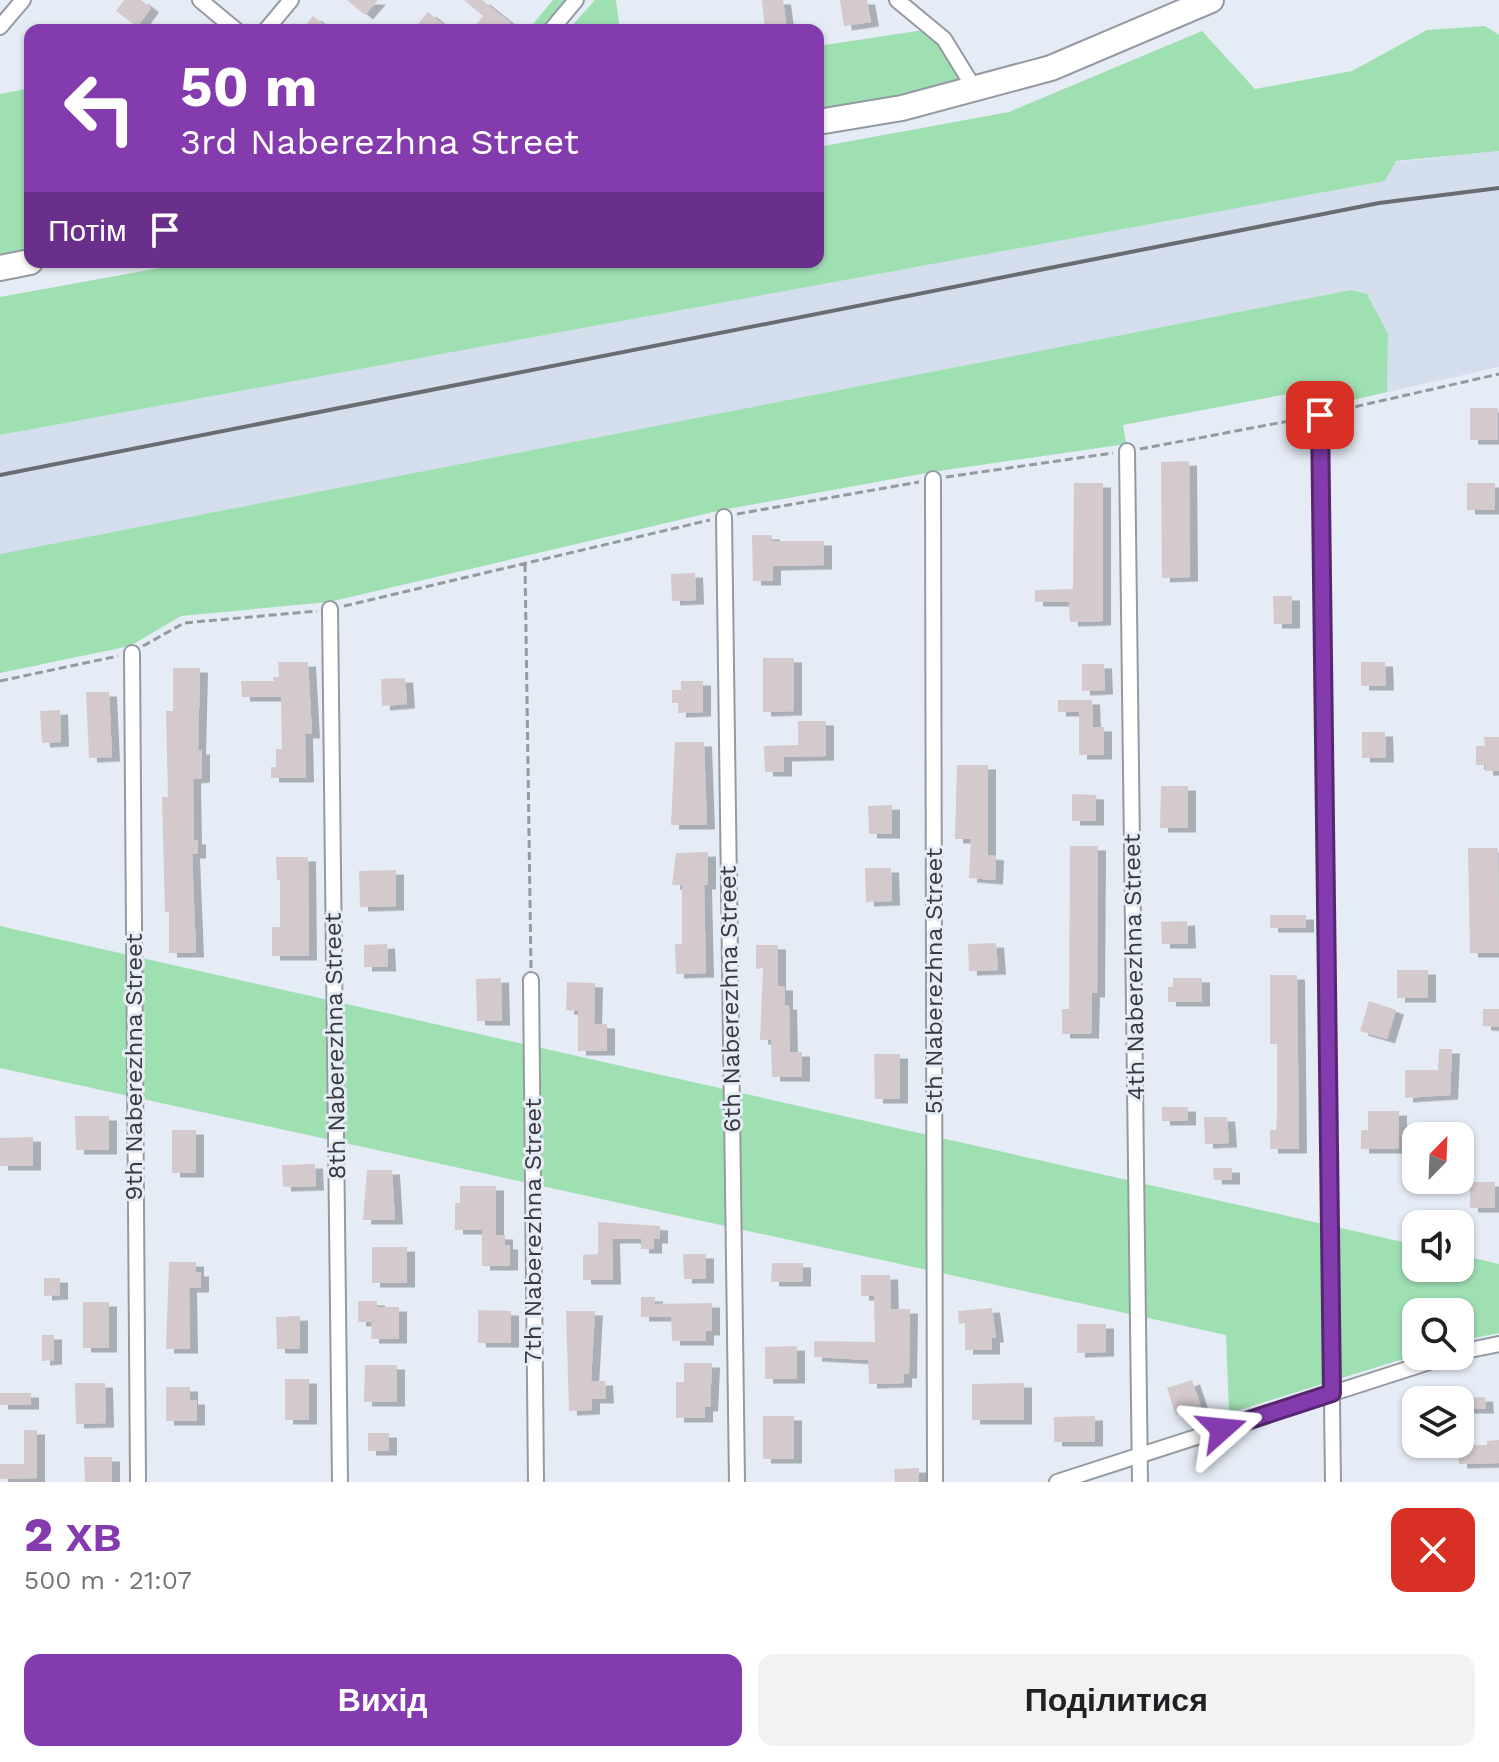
<!DOCTYPE html>
<html lang="uk">
<head>
<meta charset="utf-8">
<style>
	body { margin:0; font-family:"Work Sans",sans-serif; background:#f2f2f2; color:#202124; height:100vh; display:flex; flex-direction:column; font-size:30px; white-space:nowrap }
	* { box-sizing:border-box; margin:0 }
	p { font-size:26px; color:#757577 }
	.icon { flex:none; width:44px; height:44px; fill:none; stroke:currentColor; stroke-width:2; stroke-linecap:round; stroke-linejoin:round }
	.map { position:relative; height:1482px; overflow:hidden }
	.sheet { display:flex; flex-direction:column; background:#fff; flex:1 }
	.sheet>* { flex:none }
	.hud { position:absolute; left:24px; top:24px; width:800px; height:244px; border-radius:16px; box-shadow:0 2px 6px #0004; background:#843bad; color:#fff; overflow:hidden }
	.needle { width:52px; rotate:23deg }
	.fabs { position:absolute; left:1402px; top:1122px; display:grid; gap:16px }
	.fabs a { display:grid; place-items:center; width:72px; height:72px; border-radius:16px; background:#fff; box-shadow:0 2px 6px #0004; font-size:40px }
	.pin { position:absolute; display:grid; place-items:center; width:68px; height:68px; color:#fff; margin:-34px; border-radius:16px; box-shadow:0 4px 12px #0006 }
	.me { position:absolute; width:88px; margin:-44px; rotate:72deg; stroke-linejoin:round; filter:drop-shadow(0 0 6px #0008) }
	.turn { display:flex; align-items:center; gap:28px; height:168px; padding:0 24px; font-size:36px }
	.turn .icon { width:104px; height:104px; stroke-width:2.5 }
	.turn b { display:block; font-size:56px; line-height:68px }
	.then { display:flex; align-items:center; height:76px; padding:0 24px; background:#0003; gap:16px; font-size:30px }
	.round { display:grid; place-items:center; flex:none; width:84px; height:84px; border-radius:16px; background:#f2f2f2 }
	.headline { display:flex; align-items:center; justify-content:space-between; height:136px; padding:0 24px }
	h1 { font-size:48px; font-weight:800; line-height:60px; color:#843bad }
	.primary-button { display:flex; gap:16px; margin-top:auto; padding:16px 24px }
	.primary-button a { flex:1; height:92px; border-radius:16px; background:#843bad; color:#fff; font-size:32px; font-weight:800; line-height:92px; text-align:center }
	.primary-button a+a { background:#f2f2f2; color:#202124 }
	.map>svg:first-child { display:block }
	.built { fill:#d4deed }
	.green { fill:#9fe0b3 }
	.building { fill:#d4c9cc; filter:url(#shadow) }
	.lines { fill:none; stroke-linecap:round; stroke-linejoin:round }
	.street-casing { stroke:#959aa2; stroke-width:18 }
	.primary-casing { stroke:#959aa2; stroke-width:28 }
	.path { stroke:#9599a0; stroke-width:3; stroke-dasharray:8 4; stroke-linecap:butt }
	.street { stroke:#fff; stroke-width:14 }
	.primary { stroke:#fff; stroke-width:24 }
	.rail { stroke:#696c71; stroke-width:4 }
	.route-casing { stroke:#562670; stroke-width:20 }
	.route { stroke:#843bad; stroke-width:14 }
	.labels { text-anchor:middle; dominant-baseline:central; stroke-width:6; stroke-linejoin:round; paint-order:stroke }
	.street-label { font-size:24px; fill:#383a3d; stroke:#e6ecf5 }
</style>
</head>
<body>
<div class="map">
<svg width="1499" height="1482" viewBox="0 0 1499 1482">
	<defs>
		<filter id="shadow"><feDropShadow dx="8" dy="4.5" stdDeviation="0" flood-color="#0004"/></filter>
	</defs>
	<rect width="100%" height="100%" fill="#e6ecf5"/>
	<path class="built" d="M 1499,151 L 1499,367 L 1387,392 L 1388,334 L 1351,290 L 0,554 L 0,435 L 1385,181 L 1395,162 Z"/>
	<path class="green" d="M 553,0 L 567,0 L 542,30 L 528,30 Z
		M 595,0 L 616,0 L 620,30 L 568,30 Z
		M 1485,26 L 1499,35 L 1499,151 L 1396,161 L 1385,181 L 0,435 L 0,297 L 192,262 L 818,262 L 818,147 L 1009,112 L 1202,31 L 1255,89 L 1352,71 L 1427,30 Z
		M 924,30 L 939,43 L 964,83 L 818,111 L 818,46 Z
		M 30,88 L 30,250 L 0,255 L 0,94 Z
		M 1351,290 L 1367,294 L 1388,334 L 1387,392 L 1319,408 L 1314,389 L 1123,425 L 1126,444 L 932,472 L 722,510 L 329,602 L 181,616 L 130,646 L 0,673 L 0,554 Z
		M 0,926 L 1416,1245 L 1416,1268 L 1460,1268 L 1460,1255 L 1499,1264 L 1499,1333 L 1460,1341 L 1460,1312 L 1416,1312 L 1416,1355 L 1229,1413 L 1226,1335 L 0,1068 Z"/>
	<path class="building" d="M 124,0 L 141,0 L 151,8 L 137,27 L 116,11 Z
		M 347,0 L 378,0 L 365,15 Z
		M 464,0 L 482,0 L 511,23 L 505,30 L 472,30 L 483,16 Z
		M 762,0 L 783,0 L 787,30 L 765,30 Z
		M 840,0 L 867,0 L 871,22 L 844,26 Z
		M 428,12 L 450,30 L 413,30 Z
		M 313,16 L 331,30 L 302,30 Z
		M 1470,408 L 1498,408 L 1498,440 L 1470,440 Z
		M 1189,461 L 1190,577 L 1162,578 L 1161,462 Z
		M 1074,483 L 1103,483 L 1103,621 L 1070,622 L 1069,602 L 1035,602 L 1035,590 L 1073,589 Z
		M 1467,483 L 1495,483 L 1495,510 L 1467,510 Z
		M 752,535 L 772,535 L 772,541 L 824,541 L 824,565 L 773,566 L 773,581 L 753,581 Z
		M 695,573 L 696,600 L 672,601 L 671,574 Z
		M 1273,596 L 1292,596 L 1292,624 L 1274,624 Z
		M 763,658 L 794,658 L 794,711 L 763,712 Z
		M 278,662 L 308,662 L 312,734 L 305,734 L 306,778 L 271,778 L 271,767 L 276,767 L 276,749 L 282,749 L 281,697 L 242,697 L 241,681 L 274,681 L 273,677 L 279,677 Z
		M 1361,662 L 1385,662 L 1386,686 L 1361,686 Z
		M 1082,664 L 1104,664 L 1105,690 L 1082,691 Z
		M 173,668 L 200,668 L 198,750 L 202,750 L 202,778 L 193,779 L 194,840 L 198,840 L 198,854 L 192,854 L 196,953 L 169,953 L 169,912 L 165,912 L 162,797 L 168,797 L 166,711 L 173,711 Z
		M 405,678 L 407,704 L 382,706 L 381,679 Z
		M 681,681 L 703,681 L 703,712 L 678,713 L 678,703 L 672,703 L 672,690 L 681,690 Z
		M 86,692 L 109,692 L 112,757 L 89,758 Z
		M 1058,700 L 1092,700 L 1093,727 L 1104,727 L 1104,755 L 1079,755 L 1079,712 L 1058,712 Z
		M 60,710 L 61,742 L 42,743 L 40,711 Z
		M 798,721 L 826,721 L 826,756 L 784,757 L 784,772 L 765,772 L 764,746 L 798,745 Z
		M 1362,732 L 1385,732 L 1386,758 L 1362,758 Z
		M 1484,737 L 1499,737 L 1499,771 L 1485,771 L 1485,765 L 1476,765 L 1476,746 L 1485,746 Z
		M 675,742 L 704,742 L 707,825 L 671,825 Z
		M 957,765 L 988,765 L 988,855 L 996,856 L 995,880 L 969,878 L 971,839 L 955,839 Z
		M 1161,786 L 1188,786 L 1188,828 L 1160,828 Z
		M 1072,794 L 1096,795 L 1096,821 L 1072,821 Z
		M 892,805 L 892,834 L 869,834 L 868,806 Z
		M 1070,846 L 1098,846 L 1097,993 L 1092,993 L 1091,1034 L 1062,1034 L 1062,1009 L 1069,1009 Z
		M 1468,848 L 1498,848 L 1499,953 L 1470,953 Z
		M 708,852 L 708,885 L 704,885 L 706,973 L 676,974 L 675,944 L 682,944 L 682,885 L 672,885 L 676,853 Z
		M 276,857 L 308,857 L 309,956 L 272,956 L 272,927 L 280,927 L 280,880 L 277,880 Z
		M 865,868 L 891,868 L 892,901 L 866,902 Z
		M 396,870 L 396,906 L 360,907 L 359,871 Z
		M 1270,915 L 1306,915 L 1306,928 L 1270,928 Z
		M 1187,921 L 1188,944 L 1162,944 L 1161,922 Z
		M 996,943 L 998,970 L 969,971 L 968,944 Z
		M 387,944 L 388,967 L 364,967 L 364,945 Z
		M 756,945 L 778,945 L 778,986 L 785,986 L 785,1005 L 789,1005 L 790,1052 L 802,1052 L 802,1077 L 772,1077 L 771,1040 L 760,1040 L 763,968 L 756,969 Z
		M 1397,970 L 1428,970 L 1428,998 L 1397,998 Z
		M 1270,975 L 1297,975 L 1299,1149 L 1270,1149 L 1270,1130 L 1276,1130 L 1277,1116 L 1277,1044 L 1270,1044 Z
		M 501,978 L 502,1021 L 477,1021 L 476,979 Z
		M 1173,978 L 1202,978 L 1202,1002 L 1168,1002 L 1168,987 L 1173,987 Z
		M 567,982 L 595,983 L 594,1024 L 607,1024 L 607,1051 L 578,1051 L 578,1011 L 566,1010 Z
		M 1369,1001 L 1396,1010 L 1387,1039 L 1360,1031 Z
		M 1483,1009 L 1499,1009 L 1499,1027 L 1483,1026 Z
		M 1439,1049 L 1452,1049 L 1450,1095 L 1405,1098 L 1405,1070 L 1438,1070 Z
		M 874,1054 L 900,1054 L 900,1099 L 875,1099 Z
		M 1162,1107 L 1188,1107 L 1188,1121 L 1162,1121 Z
		M 1368,1111 L 1399,1111 L 1399,1149 L 1361,1149 L 1361,1130 L 1368,1130 Z
		M 75,1116 L 109,1116 L 109,1150 L 76,1150 Z
		M 1204,1117 L 1227,1117 L 1229,1143 L 1205,1144 Z
		M 172,1130 L 196,1130 L 196,1173 L 172,1173 Z
		M 33,1137 L 33,1166 L 0,1166 L 0,1138 Z
		M 315,1164 L 316,1186 L 283,1187 L 282,1165 Z
		M 1213,1168 L 1232,1168 L 1232,1180 L 1214,1180 Z
		M 367,1170 L 392,1170 L 395,1220 L 363,1220 Z
		M 1470,1182 L 1495,1182 L 1495,1208 L 1470,1208 Z
		M 460,1186 L 496,1186 L 496,1235 L 505,1235 L 505,1245 L 510,1245 L 510,1266 L 482,1266 L 482,1230 L 455,1230 L 455,1203 L 460,1203 Z
		M 598,1222 L 660,1226 L 660,1239 L 654,1239 L 654,1249 L 641,1249 L 641,1239 L 612,1239 L 613,1280 L 583,1280 L 583,1255 L 598,1254 Z
		M 372,1247 L 407,1247 L 407,1283 L 372,1283 Z
		M 683,1254 L 706,1254 L 706,1279 L 684,1279 Z
		M 169,1262 L 196,1262 L 196,1272 L 201,1272 L 201,1288 L 189,1288 L 190,1349 L 166,1349 Z
		M 772,1263 L 803,1263 L 803,1282 L 771,1282 Z
		M 861,1275 L 890,1275 L 891,1309 L 910,1309 L 909,1374 L 904,1374 L 904,1383 L 869,1384 L 868,1360 L 814,1357 L 814,1341 L 875,1342 L 874,1296 L 861,1296 Z
		M 44,1278 L 60,1278 L 60,1295 L 44,1296 Z
		M 641,1297 L 655,1297 L 655,1304 L 712,1303 L 712,1331 L 706,1331 L 706,1341 L 672,1341 L 671,1317 L 641,1317 Z
		M 358,1301 L 377,1301 L 377,1307 L 399,1307 L 399,1339 L 371,1339 L 372,1322 L 358,1322 Z
		M 83,1302 L 109,1302 L 109,1348 L 83,1348 Z
		M 992,1308 L 996,1338 L 992,1338 L 992,1350 L 965,1350 L 965,1323 L 959,1324 L 958,1311 Z
		M 478,1310 L 511,1311 L 511,1343 L 478,1343 Z
		M 566,1311 L 595,1311 L 591,1381 L 605,1381 L 606,1399 L 592,1399 L 592,1410 L 569,1411 Z
		M 300,1316 L 300,1349 L 277,1349 L 276,1317 Z
		M 1077,1324 L 1106,1324 L 1106,1352 L 1077,1353 Z
		M 42,1335 L 54,1335 L 54,1360 L 42,1361 Z
		M 797,1346 L 797,1379 L 765,1379 L 765,1347 Z
		M 684,1363 L 712,1363 L 710,1407 L 705,1407 L 705,1418 L 676,1418 L 676,1382 L 684,1382 Z
		M 365,1365 L 397,1365 L 397,1402 L 364,1402 Z
		M 285,1379 L 309,1379 L 309,1420 L 285,1420 Z
		M 1192,1380 L 1201,1407 L 1176,1415 L 1167,1388 Z
		M 75,1383 L 105,1383 L 106,1423 L 76,1424 Z
		M 1024,1383 L 1024,1420 L 972,1420 L 972,1384 Z
		M 166,1387 L 190,1387 L 190,1400 L 197,1400 L 197,1421 L 166,1421 Z
		M 0,1393 L 31,1393 L 31,1405 L 0,1405 Z
		M 1485,1397 L 1486,1409 L 1461,1409 L 1461,1398 Z
		M 763,1416 L 794,1416 L 794,1459 L 763,1459 Z
		M 1095,1416 L 1095,1442 L 1054,1442 L 1054,1417 Z
		M 24,1430 L 37,1430 L 37,1478 L 0,1479 L 0,1464 L 24,1464 Z
		M 368,1433 L 389,1433 L 389,1451 L 368,1451 Z
		M 1499,1440 L 1499,1463 L 1459,1464 L 1459,1445 L 1487,1445 L 1487,1441 Z
		M 84,1457 L 112,1457 L 112,1482 L 85,1482 Z
		M 919,1468 L 919,1482 L 895,1482 L 894,1469 Z"/>
	<g class="lines">
		<defs>
			<path id="street" d="M 200,0 L 236,30
				M 897,0 L 944,39 L 976,91
				M 0,27 L 23,0
				M 266,30 L 291,0
				M 551,30 L 576,0
				M 1320,415 L 1333,1482
				M 1127,451 L 1140,1482
				M 933,479 L 935,1482
				M 724,517 L 737,1482
				M 330,609 L 340,1482
				M 132,653 L 138,1482
				M 531,980 L 536,1482
				M 1460,1352 L 1499,1344
				M 1057,1482 L 1448,1356"/>
			<path id="primary" d="M 818,122 L 902,108 L 1051,68 L 1211,0
				M 0,268 L 30,262"/>
		</defs>
		<use href="#street" class="street-casing"/>
		<use href="#primary" class="primary-casing"/>
		<path class="path" d="M 1332,412 L 1499,374
			M 1140,449 L 1305,418
			M 946,477 L 1113,453
			M 737,514 L 919,482
			M 525,564 L 531,968
			M 344,606 L 710,520
			M 143,646 L 184,623 L 317,611
			M 0,681 L 118,656"/>
		<use href="#street" class="street"/>
		<use href="#primary" class="primary"/>
		<path class="rail" d="M 0,475 L 1379,203 L 1499,188"/>
	</g>
	<g class="lines">
		<defs>
			<path id="route" d="M 1222,1429 L 1332,1393 L 1320,415"/>
		</defs>
		<use href="#route" class="route-casing"/>
		<use href="#route" class="route"/>
	</g>
	<g class="labels">
		<g class="street-label">
			<text transform="translate(1134 967) rotate(-91)">4th Naberezhna Street</text>
			<text transform="translate(934 981) rotate(-90)">5th Naberezhna Street</text>
			<text transform="translate(730 999) rotate(-91)">6th Naberezhna Street</text>
			<text transform="translate(335 1046) rotate(-91)">8th Naberezhna Street</text>
			<text transform="translate(134 1067) rotate(-90)">9th Naberezhna Street</text>
			<text transform="translate(533 1231) rotate(-90)">7th Naberezhna Street</text>
		</g>
	</g>
</svg>
<div class="fabs">
<a><svg class="needle" viewBox="-14 -14 28 28"><path d="M0-13l5 13h-10z" fill="#e53935"/><path d="M0 13l5-13h-10z" fill="#757577"/></svg></a>
<a><svg class="icon" aria-label="sound" viewBox="0 0 24 24"><path d="M4 9h4l5-4v14l-5-4H4zM17 9q2 3 0 6"/></svg></a>
<a><svg class="icon" aria-label="search" viewBox="0 0 24 24"><circle cx="10" cy="10" r="6"/><path d="M15 15l6 6"/></svg></a>
<a><svg class="icon" aria-label="layers" viewBox="0 0 24 24"><path d="M12 4l9 5-9 5-9-5zM3 14l9 5 9-5"/></svg></a>
</div>
<div class="pin" style="left:1320px;top:415px;background:#d93025"><svg class="icon" aria-label="arrive" viewBox="0 0 24 24"><path d="M6 21V4h12l-3 4 3 4H6"/></svg></div>
<svg class="me" style="left:1222px;top:1429px" viewBox="-20 -20 40 40"><path d="M0-17L14 15 0 8-14 15z" fill="#843bad" stroke="#fff" stroke-width="4"/></svg>
<div class="hud">
<div class="turn"><svg class="icon" aria-label="left" viewBox="0 0 24 24"><path d="M17 20v-9H6M10 6l-5 5 5 5"/></svg><div><b>50 m</b>3rd Naberezhna Street</div></div>
<div class="then">Потім<svg class="icon" aria-label="arrive" viewBox="0 0 24 24"><path d="M6 21V4h12l-3 4 3 4H6"/></svg></div>
</div>
</div>
<section class="sheet">
<div class="headline"><div><h1>2 хв</h1><p>500 m · 21:07</p></div><a class="round" style="background:#d93025;color:#fff"><svg class="icon" aria-label="close" viewBox="0 0 24 24"><path d="M6 6l12 12M18 6L6 18"/></svg></a></div>
<div class="primary-button"><a>Вихід</a><a>Поділитися</a></div>
</section>
</body>
</html>
